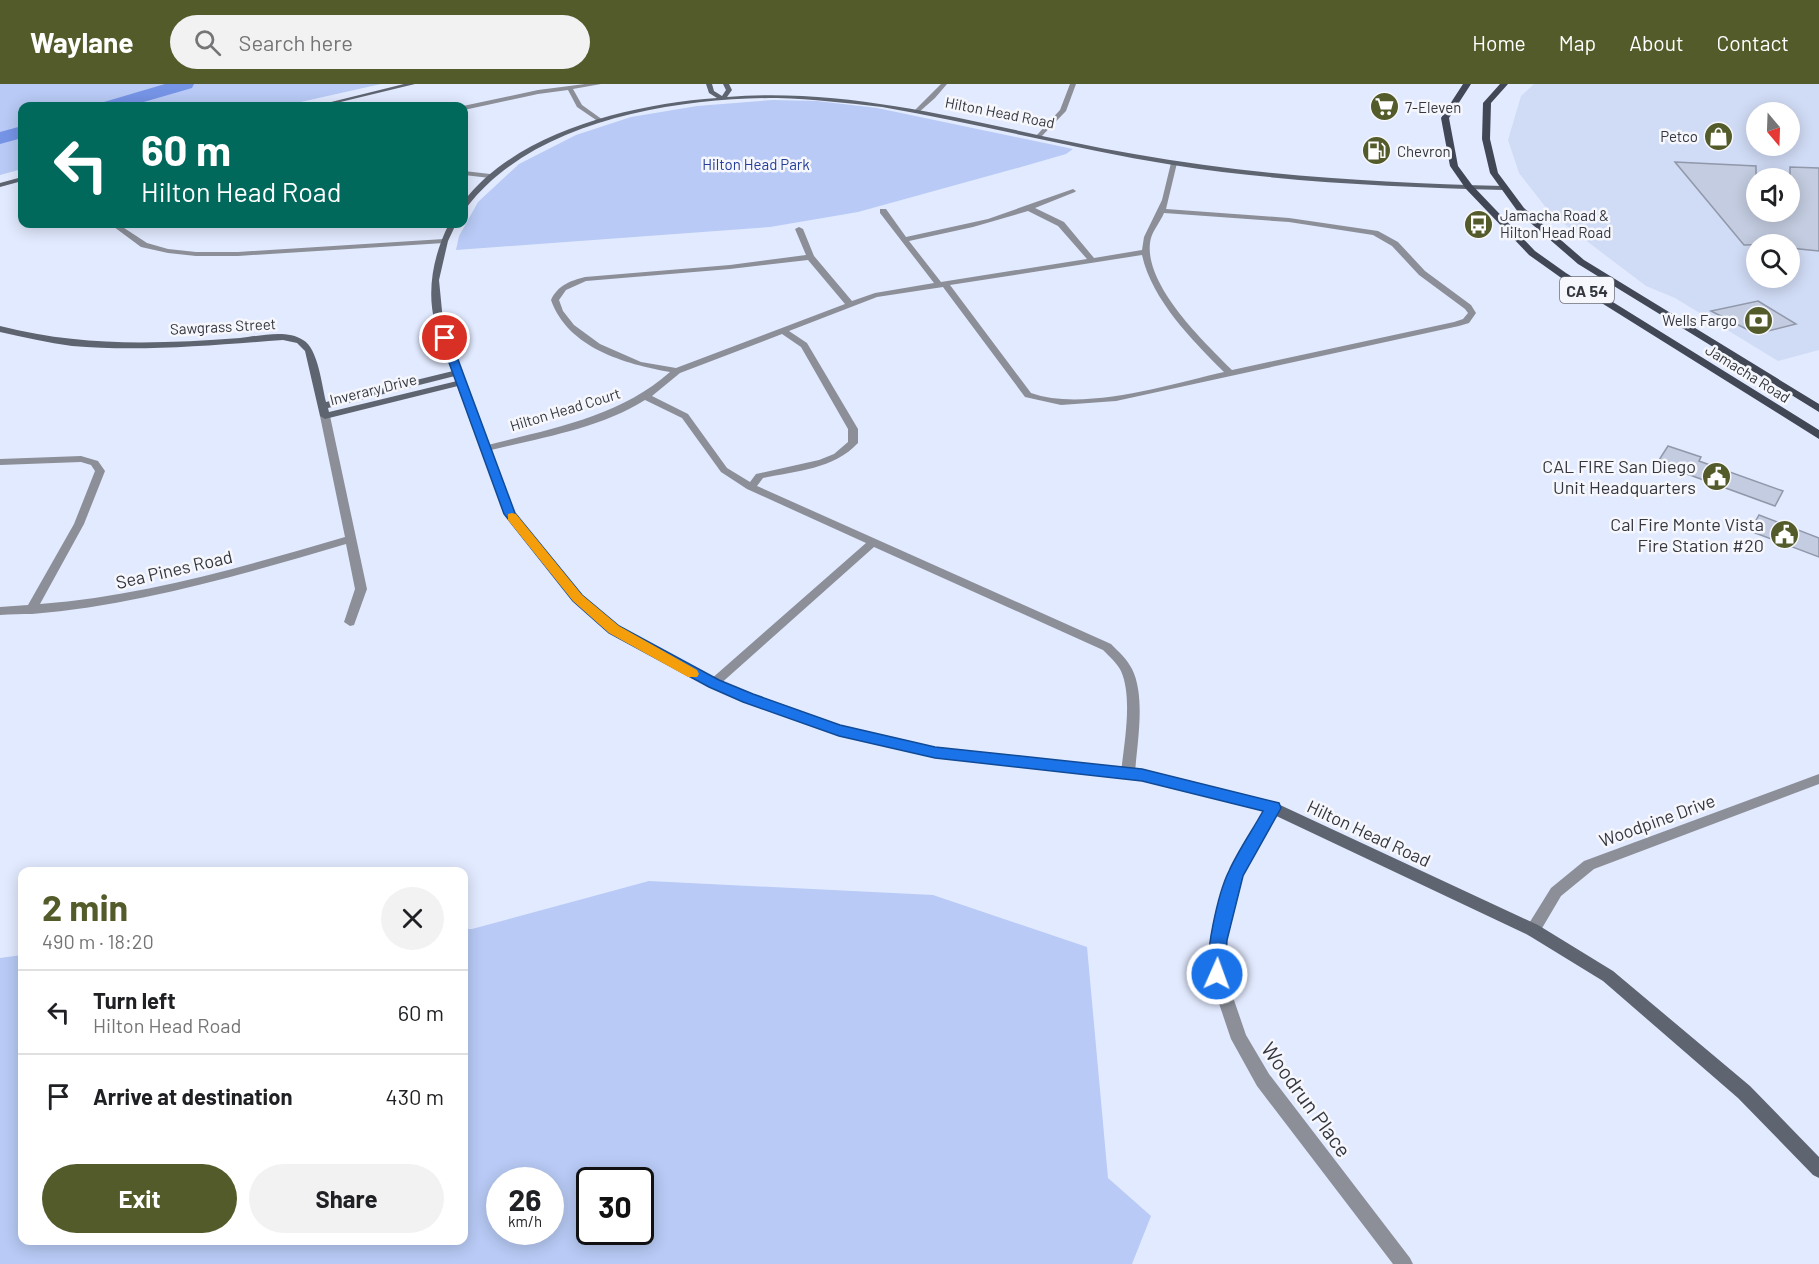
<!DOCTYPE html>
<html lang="en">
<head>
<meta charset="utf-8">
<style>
	body { margin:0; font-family:Barlow,sans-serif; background:#f2f2f2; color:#202124; height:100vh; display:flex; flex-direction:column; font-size:22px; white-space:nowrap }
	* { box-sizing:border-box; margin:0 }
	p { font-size:20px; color:#757577 }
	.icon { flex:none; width:33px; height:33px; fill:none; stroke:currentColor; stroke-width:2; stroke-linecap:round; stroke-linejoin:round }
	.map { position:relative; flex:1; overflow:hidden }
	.side { position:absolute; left:18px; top:783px; width:450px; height:378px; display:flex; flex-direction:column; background:#fff; border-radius:12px; box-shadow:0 3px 15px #0003 }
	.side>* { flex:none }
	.hud { position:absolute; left:18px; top:18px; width:450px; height:126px; border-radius:12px; box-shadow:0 3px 15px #0003; background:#00695c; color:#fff; overflow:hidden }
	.needle { width:39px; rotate:161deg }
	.tools { position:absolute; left:1746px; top:18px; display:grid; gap:12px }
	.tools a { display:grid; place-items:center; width:54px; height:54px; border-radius:50%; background:#fff; box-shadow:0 3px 15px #0003; font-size:30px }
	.speed { position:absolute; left:486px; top:1083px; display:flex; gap:12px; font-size:30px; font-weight:700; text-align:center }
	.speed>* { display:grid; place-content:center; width:78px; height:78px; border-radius:50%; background:#fff; box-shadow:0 3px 15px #0003; line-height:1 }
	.speed small { font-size:15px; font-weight:400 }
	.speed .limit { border:3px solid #111; border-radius:9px; background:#fff; color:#111 }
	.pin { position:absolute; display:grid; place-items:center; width:51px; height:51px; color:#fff; margin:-26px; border:3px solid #fff; border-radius:50%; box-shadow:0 2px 6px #0007 }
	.me { position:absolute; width:66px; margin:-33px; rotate:2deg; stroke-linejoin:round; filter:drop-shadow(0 0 4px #0008) }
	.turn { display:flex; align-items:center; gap:21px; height:126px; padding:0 24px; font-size:27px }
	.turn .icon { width:78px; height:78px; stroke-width:2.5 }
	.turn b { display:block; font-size:42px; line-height:51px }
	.round { display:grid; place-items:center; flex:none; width:63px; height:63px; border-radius:32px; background:#f2f2f2 }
	.head { display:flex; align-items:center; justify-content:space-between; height:102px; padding:0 24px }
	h1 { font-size:36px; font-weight:700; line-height:45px; color:#535b2a }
	.cta { display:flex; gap:12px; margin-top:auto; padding:12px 24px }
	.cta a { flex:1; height:69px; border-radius:36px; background:#535b2a; color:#fff; font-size:24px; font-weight:700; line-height:69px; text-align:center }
	.cta a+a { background:#f2f2f2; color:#202124 }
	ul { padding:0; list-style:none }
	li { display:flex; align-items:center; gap:18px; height:84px; padding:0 24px; border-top:2px solid #e0e0e0 }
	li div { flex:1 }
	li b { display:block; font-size:22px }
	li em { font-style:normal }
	header { display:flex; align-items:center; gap:36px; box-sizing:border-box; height:84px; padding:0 30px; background:#535b2a; color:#fff }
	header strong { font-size:28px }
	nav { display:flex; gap:33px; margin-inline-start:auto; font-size:21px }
	.search { width:420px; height:54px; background:#f2f2f2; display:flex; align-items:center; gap:15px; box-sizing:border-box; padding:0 21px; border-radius:33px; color:#757577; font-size:22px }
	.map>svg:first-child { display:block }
	.built { fill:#d0dbf5; fill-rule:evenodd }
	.green { fill:#b8caf5; fill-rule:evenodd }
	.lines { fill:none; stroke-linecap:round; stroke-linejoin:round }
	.river { fill:#7694e6; fill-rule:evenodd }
	.building { fill:#c3cce0; stroke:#9098aa; stroke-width:1.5 }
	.street { fill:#8c8f98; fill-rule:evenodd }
	.secondary { fill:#5f6570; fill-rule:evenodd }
	.primary { fill:#414755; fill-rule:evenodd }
	.route { fill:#1a73e8; stroke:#114b97; stroke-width:1.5 }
	.slow { fill:#f59e0b }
	.labels { text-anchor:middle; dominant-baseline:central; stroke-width:5; stroke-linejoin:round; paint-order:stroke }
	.far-poi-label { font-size:15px; fill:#34373f; stroke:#f6f7fc; text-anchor:start }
	.far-street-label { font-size:15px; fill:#34373f; stroke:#f6f7fc }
	.far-park-label { font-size:15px; fill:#243e9b; stroke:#f6f7fc }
	.shield { fill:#f6f7fc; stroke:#6e7178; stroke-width:1.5 }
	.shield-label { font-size:16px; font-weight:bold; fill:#34373f }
	.poi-label { font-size:18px; fill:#34373f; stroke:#f6f7fc; text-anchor:end }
	.street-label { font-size:18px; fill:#34373f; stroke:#f6f7fc }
	.near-street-label { font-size:21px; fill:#34373f; stroke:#f6f7fc }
</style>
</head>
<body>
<header>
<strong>Waylane</strong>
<div class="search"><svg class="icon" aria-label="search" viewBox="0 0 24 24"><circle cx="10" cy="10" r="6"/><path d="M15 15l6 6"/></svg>Search here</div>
<nav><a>Home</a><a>Map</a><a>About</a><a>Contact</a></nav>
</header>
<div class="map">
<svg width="1819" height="1180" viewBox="0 0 1819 1180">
	<rect width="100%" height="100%" fill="#e2eaff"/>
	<path class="built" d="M 1534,0 L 1819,0 L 1819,266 L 1778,277 L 1675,214 L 1646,202 L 1551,130 L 1519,89 L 1508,56 L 1521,12 ZM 1756,28 L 1790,28 L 1790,62 L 1756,62 ZM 1756,94 L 1790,94 L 1790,128 L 1756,128 ZM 1756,160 L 1790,160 L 1790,194 L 1756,194 Z"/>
	<path class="green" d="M 0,0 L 381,0 L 283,22 L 22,22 L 22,85 L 0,91 Z
		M 773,16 L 817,17 L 877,24 L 1073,65 L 1066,70 L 1021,83 L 858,128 L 770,143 L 456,166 L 459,152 L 478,118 L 519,80 L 576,51 L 631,33 L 697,22 Z
		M 649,797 L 933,811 L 1087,863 L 1108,1094 L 1151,1132 L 1132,1180 L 0,1180 L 0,874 L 22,871 L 22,1156 L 464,1156 L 464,845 L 472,845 ZM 550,1096 L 550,1148 L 500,1148 L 500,1096 ZM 640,1096 L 640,1148 L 590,1148 L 590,1096 Z"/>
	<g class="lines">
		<path class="river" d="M 165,0 L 194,0 L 192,4 L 130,22 L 101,22 L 104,18 Z
			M 22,42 L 22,54 L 0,60 L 0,48 Z"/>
	</g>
	<path class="building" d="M 1675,78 L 1756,82 L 1756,128 L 1790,128 L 1790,83 L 1819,84 L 1819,167 L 1790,164 L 1790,160 L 1744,161 Z
		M 1758,217 L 1796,240 L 1756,250 L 1711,227 Z
		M 1668,362 L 1701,373 L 1699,377 L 1783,407 L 1775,422 L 1657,379 Z
		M 1759,431 L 1819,454 L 1819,473 L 1750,447 Z"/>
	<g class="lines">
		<path class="street" d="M 585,0 L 601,0 L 573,5 L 582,21 L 603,36 L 603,38 L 599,38 L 577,23 L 568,6 L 538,10 L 464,26 L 463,22 L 538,6 Z
			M 941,0 L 947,0 L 935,14 L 918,29 L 914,29 L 914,27 Z
			M 1070,0 L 1076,0 L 1066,27 L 1040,54 L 1036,54 L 1036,52 L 1060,26 Z
			M 1174,77 L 1177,79 L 1166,125 L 1289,134 L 1378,147 L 1398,158 L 1425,187 L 1471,221 L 1476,229 L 1469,239 L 1459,242 L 1116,317 L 1061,321 L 1025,313 L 943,203 L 877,213 L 789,247 L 807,259 L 858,345 L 858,359 C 834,385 796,387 763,394 L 757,402 L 1111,560 C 1119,568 1127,575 1132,585 C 1146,613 1137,659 1135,689 L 1133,693 L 1128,694 L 1123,693 L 1121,689 C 1124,660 1133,614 1121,587 C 1117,579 1109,572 1103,566 L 874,463 L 718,602 L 710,602 L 708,599 L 710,596 L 866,459 L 747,405 L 721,388 L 682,334 L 645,316 C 599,345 539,354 487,367 L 482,364 L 484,362 C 549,345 618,334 670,288 C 625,280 568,264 551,216 C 558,201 570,197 585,193 L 730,181 L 806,171 L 795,145 L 799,143 L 803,145 L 814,172 L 852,217 L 875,209 L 934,199 L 880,129 L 880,125 L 886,125 L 906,153 L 988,135 L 1073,105 L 1076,107 L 1075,108 L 1035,124 L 1064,138 L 1094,174 L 1142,166 L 1144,153 L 1162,116 L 1171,79 ZM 1028,127 L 1058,142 L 1087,175 L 941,198 L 909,157 L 973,143 ZM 1164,129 L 1289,138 L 1373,151 L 1392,162 L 1419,191 L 1465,225 L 1468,229 L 1463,235 L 1454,238 L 1232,286 C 1204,258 1145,202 1150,159 C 1151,148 1160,139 1164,129 ZM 1142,171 C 1152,216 1192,256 1224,288 C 1170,300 1084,328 1031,309 L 950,201 ZM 808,176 L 845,220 L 676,284 L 641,278 L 600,260 L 574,241 L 563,227 L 559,216 L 566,206 L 586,197 L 730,185 ZM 782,250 L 801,263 L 848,345 L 848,358 L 834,370 L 819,376 L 756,390 L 750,398 L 727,384 L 688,330 L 652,312 L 680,289 Z
			M 464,87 L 490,90 L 493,92 L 490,94 L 464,91 Z
			M 110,140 L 118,140 L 147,159 L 168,165 L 196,168 L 238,168 L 444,155 L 448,157 L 444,159 L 238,172 L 196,172 L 168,169 L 141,163 Z
			M 325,329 L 330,332 L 367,505 L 354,541 L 350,542 L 344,538 L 355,505 L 346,460 C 244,490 138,521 32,530 C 22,530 11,530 0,531 L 0,523 L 28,521 L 74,440 L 95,387 L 91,381 L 81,378 L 0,381 L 0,375 L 81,372 L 98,377 L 105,387 L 84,440 L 40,520 C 144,512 245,482 345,453 L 320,332 Z
			M 1819,690 L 1819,700 L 1594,785 L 1561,812 L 1538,851 L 1533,853 L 1528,851 L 1526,846 L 1528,841 L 1551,804 L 1584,777 Z
			M 1273,719 L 1278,720 L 1280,724 L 1242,791 L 1225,856 L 1225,890 L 1246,951 L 1269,990 L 1410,1174 L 1413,1180 L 1393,1180 L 1257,1002 L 1231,955 L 1209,890 L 1211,856 L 1228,790 L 1268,720 Z"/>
		<path class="secondary" d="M 404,0 L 415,0 L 324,22 L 315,22 Z
			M 706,0 L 712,0 L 714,7 L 722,12 L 726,6 L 723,0 L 729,0 L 732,6 L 727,13 C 866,2 999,47 1134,70 C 1256,92 1380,99 1504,102 L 1507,104 L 1504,106 C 1393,103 1282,98 1173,81 C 1075,65 980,40 882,23 C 847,19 813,15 777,14 C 675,14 532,37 467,123 L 464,123 L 464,117 C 518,47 632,20 717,14 L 709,9 Z
			M 22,93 L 22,97 L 0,103 L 0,99 Z
			M 449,140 L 456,140 L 448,157 L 439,196 L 443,237 L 515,429 L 582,511 L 618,542 L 695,586 L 752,611 L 840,641 L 935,664 L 1142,686 L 1278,720 L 1538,841 L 1613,887 L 1750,1002 L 1819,1073 L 1819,1094 L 1813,1091 L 1738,1014 L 1603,897 L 1528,851 L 1270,729 L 1142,696 L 935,674 L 839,651 L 744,617 L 687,592 L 610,548 L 574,517 L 505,430 L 458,302 L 325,335 L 320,332 L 305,267 L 297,259 L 283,256 C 213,261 142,268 72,262 C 48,259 24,253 0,248 L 0,242 C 83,263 156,260 240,254 C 259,252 287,245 303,256 C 318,264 322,302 326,318 L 453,287 C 447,271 440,255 435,239 C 426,206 434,169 449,140 ZM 455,292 L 457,297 L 329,328 L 328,324 Z"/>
		<path class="primary" d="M 1463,0 L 1471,0 L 1449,34 L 1458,82 L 1472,101 L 1535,167 L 1566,189 L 1819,346 L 1819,355 L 1560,193 L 1529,171 L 1466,105 L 1450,82 L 1441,34 Z
			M 1500,0 L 1508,0 L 1491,19 L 1490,55 L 1498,89 L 1524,124 L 1584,176 L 1819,320 L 1819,328 L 1578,180 L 1518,128 L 1490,89 L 1482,55 L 1483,19 Z"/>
	</g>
	<path class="route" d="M 442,252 L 450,254 L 515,429 L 582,511 L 619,542 L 719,596 L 753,610 L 840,641 L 935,663 L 1142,685 L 1279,719 L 1281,724 L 1243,792 L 1227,856 L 1225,890 L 1223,895 L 1217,898 L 1211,895 C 1202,876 1219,807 1229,787 C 1238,767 1252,747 1263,727 L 1142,697 L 935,674 L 839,652 L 743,618 L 709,603 L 609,549 L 573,517 L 504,430 L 440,254 Z"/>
	<path class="slow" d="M 512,429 L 516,430 L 582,511 L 619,542 L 697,586 L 699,590 L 697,593 L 688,593 L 609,549 L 573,517 L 508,436 L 508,430 Z"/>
	<defs>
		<symbol id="supermarket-disc" viewBox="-11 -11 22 22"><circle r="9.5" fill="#535b2a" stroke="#f6f7fc"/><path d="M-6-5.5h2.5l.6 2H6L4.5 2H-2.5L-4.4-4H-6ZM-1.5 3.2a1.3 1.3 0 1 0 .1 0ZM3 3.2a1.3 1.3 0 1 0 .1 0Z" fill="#fff"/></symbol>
		<symbol id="shop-disc" viewBox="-11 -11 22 22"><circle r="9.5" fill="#535b2a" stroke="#f6f7fc"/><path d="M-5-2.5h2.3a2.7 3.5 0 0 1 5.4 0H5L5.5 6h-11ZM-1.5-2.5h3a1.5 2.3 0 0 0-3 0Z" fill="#fff"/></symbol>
		<symbol id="fuel-disc" viewBox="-11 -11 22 22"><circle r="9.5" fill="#535b2a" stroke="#f6f7fc"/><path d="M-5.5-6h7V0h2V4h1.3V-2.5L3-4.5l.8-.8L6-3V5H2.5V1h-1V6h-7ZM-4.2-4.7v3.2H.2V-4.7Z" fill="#fff"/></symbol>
		<symbol id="bus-disc" viewBox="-11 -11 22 22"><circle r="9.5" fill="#535b2a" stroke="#f6f7fc"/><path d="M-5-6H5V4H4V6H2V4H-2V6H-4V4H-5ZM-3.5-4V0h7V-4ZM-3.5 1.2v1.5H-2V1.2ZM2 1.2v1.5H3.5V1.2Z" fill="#fff"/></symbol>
		<symbol id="bank-disc" viewBox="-11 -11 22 22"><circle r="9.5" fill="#535b2a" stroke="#f6f7fc"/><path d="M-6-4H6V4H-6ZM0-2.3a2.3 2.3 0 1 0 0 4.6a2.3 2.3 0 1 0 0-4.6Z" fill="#fff"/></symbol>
		<symbol id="civic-disc" viewBox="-11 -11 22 22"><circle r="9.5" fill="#535b2a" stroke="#f6f7fc"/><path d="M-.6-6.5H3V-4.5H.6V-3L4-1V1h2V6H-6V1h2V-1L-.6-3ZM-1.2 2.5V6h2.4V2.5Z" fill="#fff"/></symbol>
	</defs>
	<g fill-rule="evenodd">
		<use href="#supermarket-disc" x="1368" y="6" width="33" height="33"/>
		<use href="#shop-disc" x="1702" y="36" width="33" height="33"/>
		<use href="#fuel-disc" x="1360" y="50" width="33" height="33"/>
		<use href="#bus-disc" x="1462" y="124" width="33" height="33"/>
		<use href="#bank-disc" x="1742" y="220" width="33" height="33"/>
		<use href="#civic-disc" x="1700" y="376" width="33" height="33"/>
		<use href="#civic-disc" x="1768" y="434" width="33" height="33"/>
	</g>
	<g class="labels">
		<g class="far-poi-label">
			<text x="1405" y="23">7-Eleven</text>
			<text x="1698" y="52" text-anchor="end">Petco</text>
			<text x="1397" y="67">Chevron</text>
			<text x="1500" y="131">Jamacha Road &amp;<tspan x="1500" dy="17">Hilton Head Road</tspan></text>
			<text x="1737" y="236" text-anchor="end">Wells Fargo</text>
		</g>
		<g class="far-street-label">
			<text transform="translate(1000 28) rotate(11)">Hilton Head Road</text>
			<text transform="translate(223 242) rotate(-3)">Sawgrass Street</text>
			<text transform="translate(1748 289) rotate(32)">Jamacha Road</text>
			<text transform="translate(373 305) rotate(-14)">Inverary Drive</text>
			<text transform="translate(565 325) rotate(-17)">Hilton Head Court</text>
		</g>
		<g class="far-park-label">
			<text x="756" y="80">Hilton Head Park</text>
		</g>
		<rect class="shield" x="1560" y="193" width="54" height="26" rx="4.5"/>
		<g class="shield-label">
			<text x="1587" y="206">CA 54</text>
		</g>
		<g class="poi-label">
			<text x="1696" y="382">CAL FIRE San Diego<tspan x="1696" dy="21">Unit Headquarters</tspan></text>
			<text x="1764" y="440">Cal Fire Monte Vista<tspan x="1764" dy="21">Fire Station #20</tspan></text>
		</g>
		<g class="street-label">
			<text transform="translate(174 485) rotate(-13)">Sea Pines Road</text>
			<text transform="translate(1657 736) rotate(-20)">Woodpine Drive</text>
			<text transform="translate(1369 749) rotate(25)">Hilton Head Road</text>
		</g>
		<g class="near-street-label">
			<text transform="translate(1307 1015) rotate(54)">Woodrun Place</text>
		</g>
	</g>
</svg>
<div class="tools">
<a><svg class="needle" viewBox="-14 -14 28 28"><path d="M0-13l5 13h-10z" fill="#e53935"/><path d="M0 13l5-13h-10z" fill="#757577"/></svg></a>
<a><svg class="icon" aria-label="sound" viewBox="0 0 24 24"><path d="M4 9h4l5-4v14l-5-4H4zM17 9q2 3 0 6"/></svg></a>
<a><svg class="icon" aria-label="search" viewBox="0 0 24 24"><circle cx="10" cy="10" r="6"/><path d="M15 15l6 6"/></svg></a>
</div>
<div class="speed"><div>26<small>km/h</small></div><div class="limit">30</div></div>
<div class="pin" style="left:445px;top:254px;background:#d93025"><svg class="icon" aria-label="arrive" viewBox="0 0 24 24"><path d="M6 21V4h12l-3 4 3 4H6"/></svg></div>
<svg class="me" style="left:1217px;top:890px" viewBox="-20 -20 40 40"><circle r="17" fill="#1a73e8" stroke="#fff" stroke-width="3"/><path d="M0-11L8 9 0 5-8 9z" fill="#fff"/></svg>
<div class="hud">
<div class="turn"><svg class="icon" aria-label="left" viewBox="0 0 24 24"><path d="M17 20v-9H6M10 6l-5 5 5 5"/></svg><div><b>60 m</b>Hilton Head Road</div></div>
</div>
<section class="side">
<div class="head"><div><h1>2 min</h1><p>490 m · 18:20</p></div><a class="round"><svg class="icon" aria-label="close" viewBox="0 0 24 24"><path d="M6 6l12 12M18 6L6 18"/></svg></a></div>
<ul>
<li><svg class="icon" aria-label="left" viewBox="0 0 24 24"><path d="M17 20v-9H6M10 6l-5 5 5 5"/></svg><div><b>Turn left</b><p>Hilton Head Road</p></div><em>60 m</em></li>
<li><svg class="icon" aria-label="arrive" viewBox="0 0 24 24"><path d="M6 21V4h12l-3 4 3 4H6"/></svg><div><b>Arrive at destination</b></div><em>430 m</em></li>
</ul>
<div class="cta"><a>Exit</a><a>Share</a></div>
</section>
</div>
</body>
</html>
